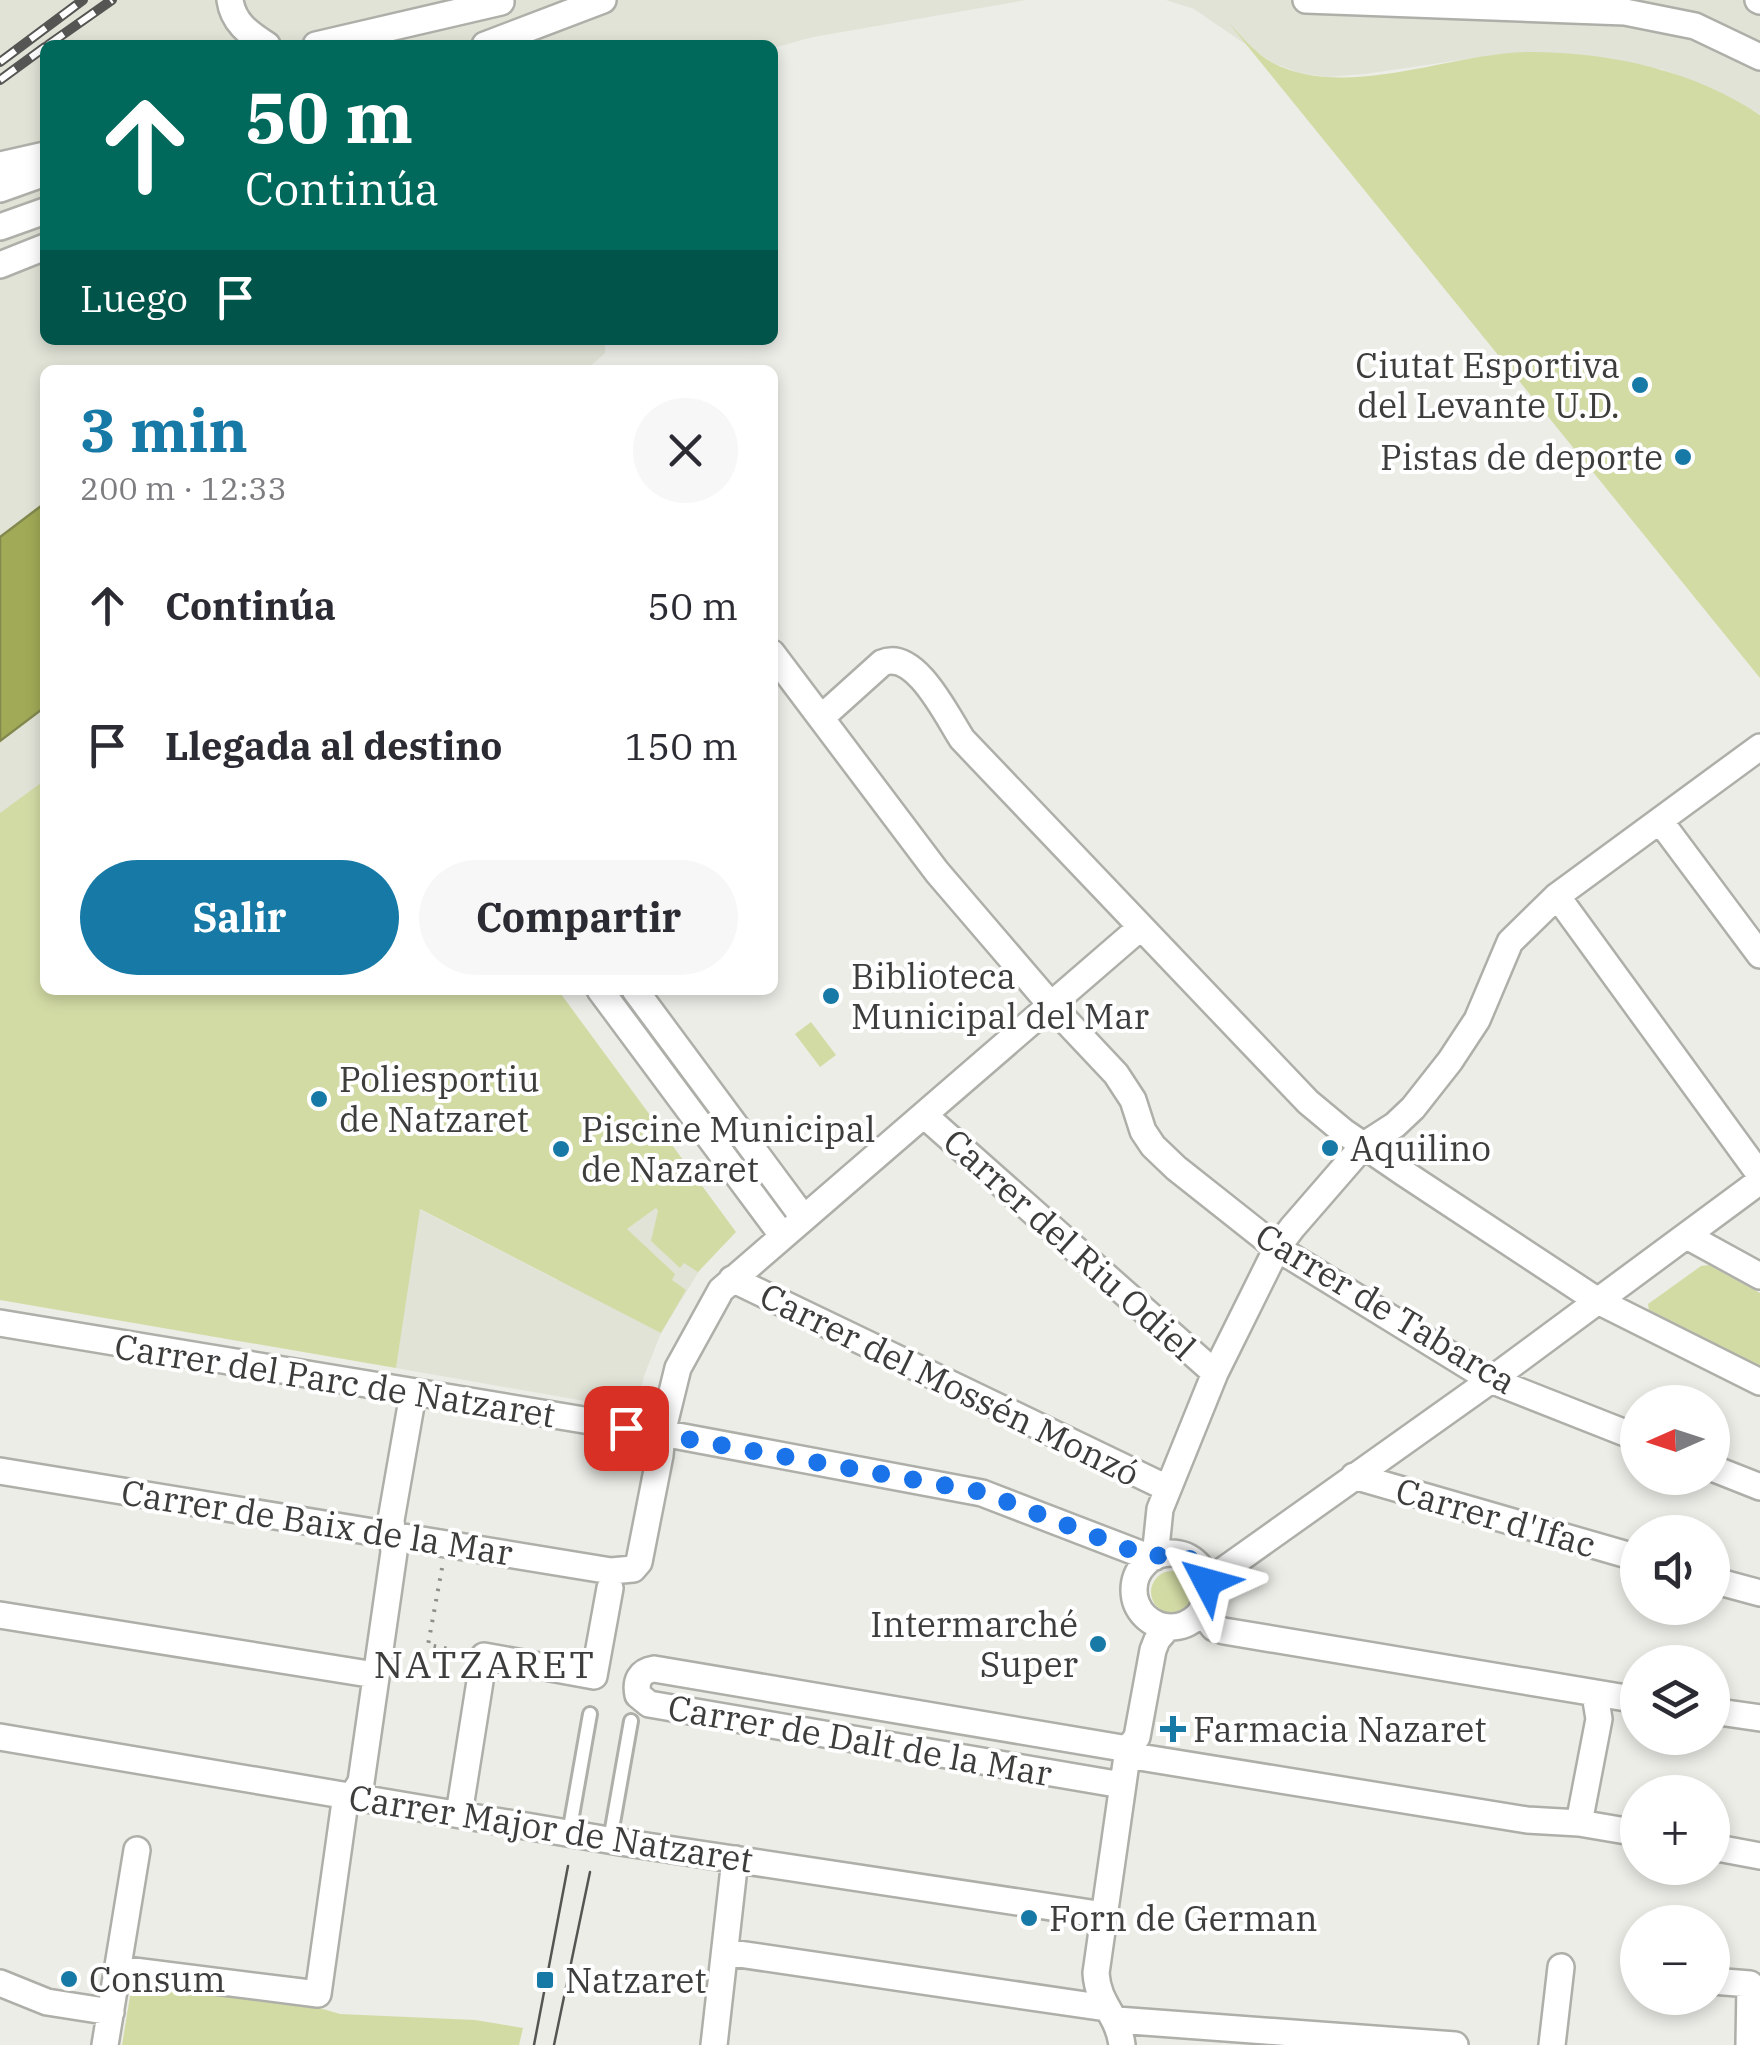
<!DOCTYPE html>
<html lang="es">
<head>
<meta charset="utf-8">
<style>
	body { margin:0; font-family:"IBM Plex Serif",serif; background:#f7f7f7; color:#2b2b33; height:100vh; display:flex; flex-direction:column; font-size:38px; white-space:nowrap }
	* { box-sizing:border-box; margin:0 }
	p { font-size:32px; color:#7c7c81 }
	.icon { flex:none; width:55px; height:55px; fill:none; stroke:currentColor; stroke-width:2; stroke-linecap:round; stroke-linejoin:round }
	.map { position:relative; flex:1; overflow:hidden }
	.drawer { position:absolute; left:40px; top:365px; width:738px; height:630px; display:flex; flex-direction:column; background:#fff; border-radius:15px; box-shadow:0 5px 15px #0003 }
	.drawer>* { flex:none }
	.top-card { position:absolute; left:40px; top:40px; width:738px; height:305px; border-radius:15px; box-shadow:0 5px 15px #0003; background:#00695c; color:#fff; overflow:hidden }
	.needle { width:65px; rotate:267deg }
	.fabs { position:absolute; left:1620px; top:1385px; display:grid; gap:20px }
	.fabs a { display:grid; place-items:center; width:110px; height:110px; border-radius:50%; background:#fff; box-shadow:0 5px 15px #0003; font-size:50px }
	.pin { position:absolute; display:grid; place-items:center; width:85px; height:85px; color:#fff; margin:-42px; border-radius:20px; box-shadow:0 5px 15px #0006 }
	.me { position:absolute; width:110px; margin:-55px; rotate:309deg; stroke-linejoin:round; filter:drop-shadow(0 0 8px #0008) }
	.turn { display:flex; align-items:center; gap:35px; height:210px; padding:0 40px; font-size:45px }
	.turn .icon { width:130px; height:130px; stroke-width:2.5 }
	.turn b { display:block; font-size:70px; line-height:85px }
	.then { display:flex; align-items:center; height:95px; padding:0 40px; background:#0003; gap:20px; font-size:38px }
	.round { display:grid; place-items:center; flex:none; width:105px; height:105px; border-radius:52px; background:#f7f7f7 }
	.overview { display:flex; align-items:center; justify-content:space-between; height:170px; padding:0 40px }
	h1 { font-size:60px; font-weight:800; line-height:75px; color:#1779a5 }
	.action { display:flex; gap:20px; margin-top:auto; padding:20px 40px }
	.action a { flex:1; height:115px; border-radius:60px; background:#1779a5; color:#fff; font-size:40px; font-weight:800; line-height:115px; text-align:center }
	.action a+a { background:#f7f7f7; color:#2b2b33 }
	ul { padding:0; list-style:none }
	li { display:flex; align-items:center; gap:30px; height:140px; padding:0 40px }
	li div { flex:1 }
	li b { display:block; font-size:38px }
	li em { font-style:normal }
	.map>svg:first-child { display:block }
	.built { fill:#e0e3d6 }
	.green { fill:#d3dba5 }
	.water { fill:#a1aa56; stroke:#83894e; stroke-width:2.5 }
	.lines { fill:none; stroke-linecap:round; stroke-linejoin:round }
	.lane-casing { stroke:#aeafa9; stroke-width:18 }
	.street-casing { stroke:#aeafa9; stroke-width:30 }
	.path { stroke:#8e8f8b; stroke-width:4; stroke-dasharray:2.5 8; stroke-linecap:butt }
	.lane { stroke:#fff; stroke-width:12 }
	.street { stroke:#fff; stroke-width:25 }
	.tram { stroke:#555653; stroke-width:2.5 }
	.rail-casing { stroke:#555653; stroke-width:10 }
	.rail { stroke:#fff; stroke-width:6; stroke-dasharray:19; stroke-linecap:butt }
	.route { stroke:#1a73e8; stroke-width:18; stroke-dasharray:0 32.4 }
	.poi-dot { fill:#1779a5; stroke:#fff; stroke-width:4 }
	.labels { text-anchor:middle; dominant-baseline:central; stroke-width:8; stroke-linejoin:round; paint-order:stroke }
	.poi-label { font-size:35px; fill:#3d3d3b; stroke:#fff; text-anchor:start }
	.street-label { font-size:35px; fill:#3d3d3b; stroke:#fff }
	.neighbourhood-label { font-size:38px; letter-spacing:2.5px; fill:#3d3d3b; stroke:#fff }
</style>
</head>
<body>
<div class="map">
<svg width="1760" height="2045" viewBox="0 0 1760 2045">
	<rect width="100%" height="100%" fill="#ecede7"/>
	<path class="built" d="M 0,0 L 1026,0 L 813,37 L 773,48 L 772,45 L 45,45 L 45,340 L 605,340 L 605,353 L 586,370 L 45,370 L 45,783 L 0,817 Z
		M 1166,0 L 1760,0 L 1760,114 L 1706,86 L 1661,69 L 1494,55 L 1365,74 L 1326,77 L 1300,73 L 1273,63 L 1194,9 Z
		M 656,1208 L 701,1268 L 661,1333 L 644,1376 L 636,1410 L 396,1368 L 419,1209 L 557,1280 Z"/>
	<path class="green" d="M 1228,22 C 1242,37 1255,53 1273,63 C 1348,102 1456,50 1536,52 C 1613,53 1695,71 1760,115 L 1760,678 Z
		M 45,780 L 45,990 L 558,990 L 736,1232 L 698,1272 L 684,1263 L 680,1268 L 651,1241 L 658,1211 L 656,1208 L 627,1229 L 675,1274 L 672,1280 L 686,1290 L 661,1333 L 420,1209 L 396,1368 L 0,1300 L 0,813 Z
		M 811,1022 L 836,1055 L 820,1067 L 795,1034 Z
		M 1709,1265 L 1760,1293 L 1760,1367 L 1649,1310 L 1648,1304 L 1701,1266 Z
		M1151 1592a21 21 0 1 1 42 0a21 21 0 1 1-42 0Z
		M 132,1984 L 306,2004 L 340,2014 L 475,2020 L 523,2028 L 519,2045 L 122,2045 Z"/>
	<path class="water" d="M 45,503 L 45,707 L 0,741 L 0,537 Z"/>
	<g class="lines">
		<defs>
			<path id="lane" d="M 569,1833 L 590,1714
				M 610,1840 L 631,1721"/>
			<path id="street" d="M 230,0 C 233,22 248,33 267,45
				M 1306,0 L 1625,12 L 1695,26 L 1760,57
				M 1758,0 L 1760,1
				M 316,45 L 501,2
				M 485,45 L 603,0
				M 0,165 L 45,155
				M 0,189 L 45,173
				M 0,227 L 45,211
				M 0,265 L 45,247
				M 772,653 L 937,872 L 1051,1005 L 1116,1074 L 1133,1100 L 1143,1131 L 1153,1146 L 1176,1168 L 1277,1248 L 1491,1380 L 1638,1438
				M 822,717 L 882,663 C 915,648 947,716 962,739 L 1308,1102 L 1344,1132 L 1404,1173 L 1598,1301 L 1760,1382
				M 1660,821 L 1760,955
				M 1557,896 L 1760,1175
				M 600,990 L 782,1235
				M 635,990 L 803,1217
				M 924,1115 L 1215,1373
				M 1687,1236 L 1760,1276
				M 732,1279 L 1167,1488
				M 0,1323 L 662,1433 L 982,1493 L 1151,1558
				M 1712,1468 L 1760,1487
				M 0,1471 L 611,1571 L 633,1569 L 639,1562 L 660,1455 L 662,1433 L 678,1368 L 721,1290 L 1141,927
				M 1354,1476 L 1638,1558
				M1134 1590a37 37 0 1 1 74 0a37 37 0 1 1-74 0Z
				M 1155,1557 L 1160,1509 L 1215,1373 L 1277,1248 L 1292,1228 L 1364,1145 L 1395,1125 L 1413,1108 L 1450,1061 L 1477,1020 L 1510,942 L 1557,896 L 1760,747
				M 1712,1580 L 1760,1593
				M 1207,1582 L 1491,1380 L 1760,1181
				M 1201,1611 L 1214,1628 L 1224,1631 L 1638,1700
				M 0,1615 L 375,1675
				M 1712,1711 L 1760,1718
				M 0,1737 L 620,1842 L 1104,1915
				M 1127,1755 L 1527,1820 L 1579,1823 L 1638,1833
				M 1122,1785 L 649,1704 L 638,1695 C 635,1681 640,1671 654,1669 L 1128,1749
				M 459,1814 L 484,1656 L 594,1676 L 610,1588
				M 1579,1823 L 1599,1719 L 1595,1694
				M 1712,1847 L 1760,1856
				M 725,1952 L 1106,2008
				M 118,1969 L 318,1994 L 344,1809 L 361,1782 L 394,1552 L 391,1520 L 413,1394
				M 1712,1981 L 1750,1984 L 1749,2045
				M 0,1983 L 47,2002 L 111,2012
				M 1117,2020 L 1455,2045
				M 105,2045 L 137,1850
				M 714,2045 L 735,1859
				M 1122,2045 C 1118,2014 1098,2005 1096,1973 L 1128,1749 L 1137,1737 L 1153,1650 L 1157,1640 L 1168,1627
				M 1552,2045 L 1561,1967"/>
		</defs>
		<use href="#lane" class="lane-casing"/>
		<use href="#street" class="street-casing"/>
		<path class="path" d="M 442,1568 L 428,1645 L 460,1651"/>
		<use href="#lane" class="lane"/>
		<use href="#street" class="street"/>
		<path class="tram" d="M 534,2045 L 568,1866
			M 554,2045 L 590,1872"/>
		<defs>
			<path id="rail" d="M 48,45 L 112,0
				M 0,62 L 83,0
				M 0,80 L 45,47"/>
		</defs>
		<use href="#rail" class="rail-casing"/>
		<use href="#rail" class="rail"/>
	</g>
	<g class="lines">
		<path class="route" d="M 626,1428 L 982,1492 L 1151,1558 C 1177,1548 1197,1556 1207,1582"/>
	</g>
	<g class="poi-dot">
		<circle cx="1640" cy="385" r="10"/>
		<circle cx="1683" cy="457" r="10"/>
		<circle cx="831" cy="996" r="10"/>
		<circle cx="319" cy="1099" r="10"/>
		<circle cx="1330" cy="1148" r="10"/>
		<circle cx="561" cy="1149" r="10"/>
		<circle cx="1098" cy="1644" r="10"/>
		<path d="M1168 1714h10v10h10v10h-10v10h-10v-10h-10v-10h10z"/>
		<circle cx="1029" cy="1918" r="10"/>
		<circle cx="69" cy="1979" r="10"/>
		<rect x="535" y="1970" width="20" height="20" rx="5"/>
	</g>
	<g class="labels">
		<g class="poi-label">
			<text x="1620" y="365" text-anchor="end">Ciutat Esportiva<tspan x="1620" dy="40">del Levante U.D.</tspan></text>
			<text x="1663" y="457" text-anchor="end">Pistas de deporte</text>
			<text x="851" y="976">Biblioteca<tspan x="851" dy="40">Municipal del Mar</tspan></text>
			<text x="339" y="1079">Poliesportiu<tspan x="339" dy="40">de Natzaret</tspan></text>
			<text x="581" y="1129">Piscine Municipal<tspan x="581" dy="40">de Nazaret</tspan></text>
			<text x="1350" y="1148">Aquilino</text>
			<text x="1078" y="1624" text-anchor="end">Intermarché<tspan x="1078" dy="40">Super</tspan></text>
			<text x="1193" y="1729">Farmacia Nazaret</text>
			<text x="1049" y="1918">Forn de German</text>
			<text x="89" y="1979">Consum</text>
			<text x="565" y="1980">Natzaret</text>
		</g>
		<g class="street-label">
			<text transform="translate(1070 1244) rotate(42)">Carrer del Riu Odiel</text>
			<text transform="translate(1386 1308) rotate(31)">Carrer de Tabarca</text>
			<text transform="translate(335 1380) rotate(9)">Carrer del Parc de Natzaret</text>
			<text transform="translate(950 1384) rotate(26)">Carrer del Mossén Monzó</text>
			<text transform="translate(1496 1517) rotate(16)">Carrer d'Ifac</text>
			<text transform="translate(317 1522) rotate(9)">Carrer de Baix de la Mar</text>
			<text transform="translate(860 1740) rotate(10)">Carrer de Dalt de la Mar</text>
			<text transform="translate(551 1828) rotate(9)">Carrer Major de Natzaret</text>
		</g>
		<g class="neighbourhood-label">
			<text x="485" y="1663">NATZARET</text>
		</g>
	</g>
</svg>
<div class="fabs">
<a><svg class="needle" viewBox="-14 -14 28 28"><path d="M0-13l5 13h-10z" fill="#e53935"/><path d="M0 13l5-13h-10z" fill="#7c7c81"/></svg></a>
<a><svg class="icon" aria-label="sound" viewBox="0 0 24 24"><path d="M4 9h4l5-4v14l-5-4H4zM17 9q2 3 0 6"/></svg></a>
<a><svg class="icon" aria-label="layers" viewBox="0 0 24 24"><path d="M12 4l9 5-9 5-9-5zM3 14l9 5 9-5"/></svg></a>
<a>+</a>
<a>−</a>
</div>
<div class="pin" style="left:626px;top:1428px;background:#d93025"><svg class="icon" aria-label="arrive" viewBox="0 0 24 24"><path d="M6 21V4h12l-3 4 3 4H6"/></svg></div>
<svg class="me" style="left:1207px;top:1582px" viewBox="-20 -20 40 40"><path d="M0-17L14 15 0 8-14 15z" fill="#1a73e8" stroke="#fff" stroke-width="4"/></svg>
<div class="top-card">
<div class="turn"><svg class="icon" aria-label="ahead" viewBox="0 0 24 24"><path d="M12 20V5M6 11l6-6 6 6"/></svg><div><b>50 m</b>Continúa</div></div>
<div class="then">Luego<svg class="icon" aria-label="arrive" viewBox="0 0 24 24"><path d="M6 21V4h12l-3 4 3 4H6"/></svg></div>
</div>
<section class="drawer">
<div class="overview"><div><h1>3 min</h1><p>200 m · 12:33</p></div><a class="round"><svg class="icon" aria-label="close" viewBox="0 0 24 24"><path d="M6 6l12 12M18 6L6 18"/></svg></a></div>
<ul>
<li><svg class="icon" aria-label="ahead" viewBox="0 0 24 24"><path d="M12 20V5M6 11l6-6 6 6"/></svg><div><b>Continúa</b></div><em>50 m</em></li>
<li><svg class="icon" aria-label="arrive" viewBox="0 0 24 24"><path d="M6 21V4h12l-3 4 3 4H6"/></svg><div><b>Llegada al destino</b></div><em>150 m</em></li>
</ul>
<div class="action"><a>Salir</a><a>Compartir</a></div>
</section>
</div>
</body>
</html>
